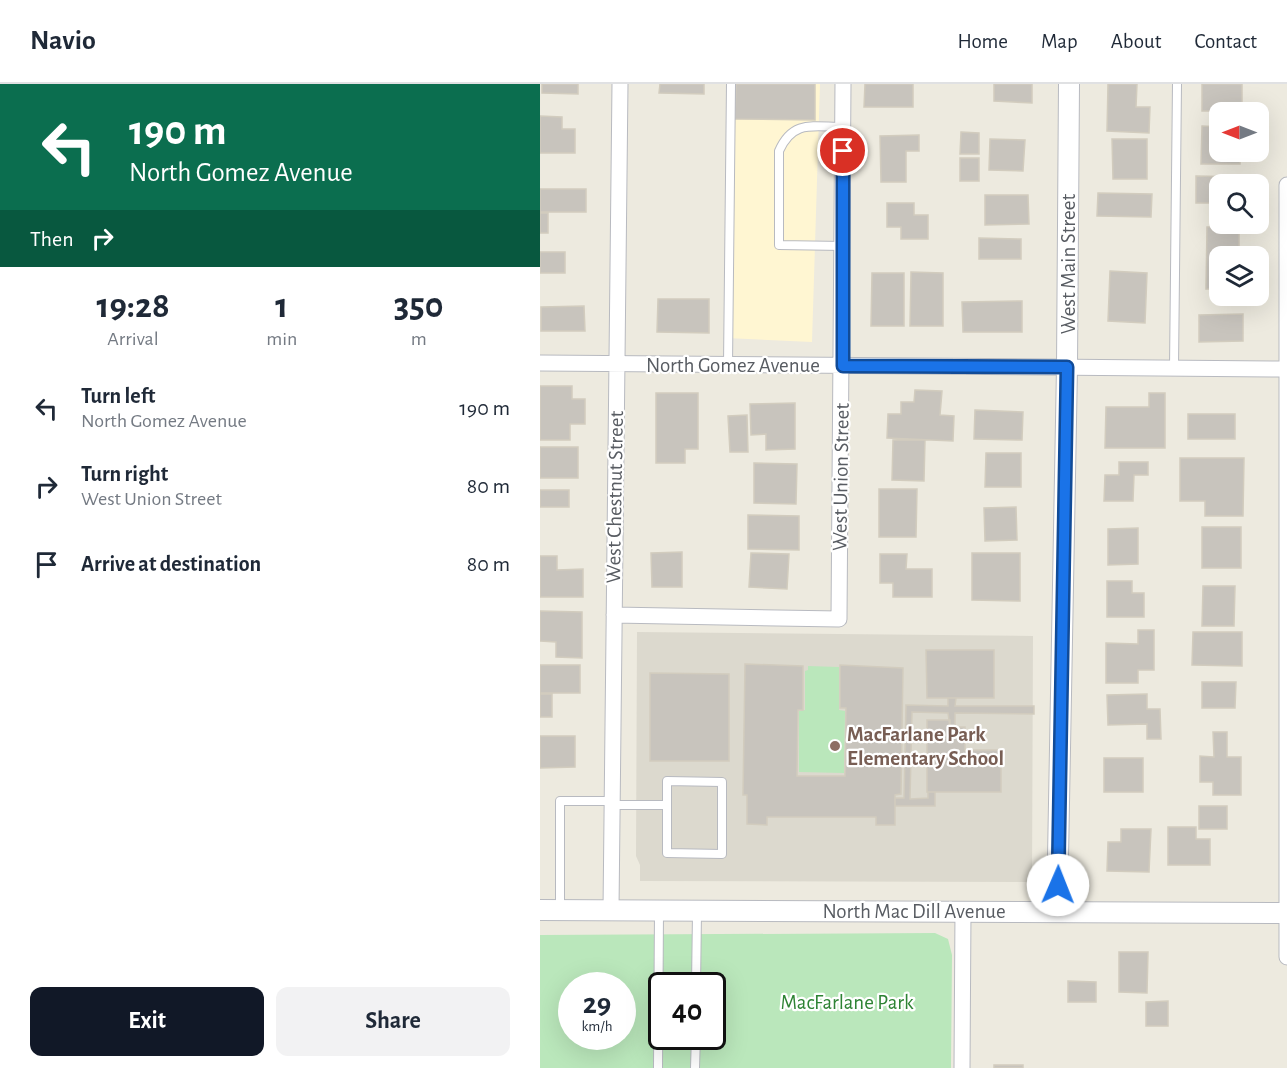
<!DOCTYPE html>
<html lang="en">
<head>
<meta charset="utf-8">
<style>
	body { margin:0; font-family:"Alegreya Sans",sans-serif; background:#f2f2f3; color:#1f2937; height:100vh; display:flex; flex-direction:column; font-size:22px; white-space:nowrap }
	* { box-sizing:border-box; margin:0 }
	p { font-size:20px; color:#747a83 }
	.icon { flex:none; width:33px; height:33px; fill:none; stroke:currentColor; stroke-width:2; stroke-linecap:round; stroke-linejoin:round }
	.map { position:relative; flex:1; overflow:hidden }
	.panel { display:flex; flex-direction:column; background:#fff; width:540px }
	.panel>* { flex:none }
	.banner { background:#0b6e4f; color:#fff; overflow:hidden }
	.needle { width:39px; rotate:270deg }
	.buttons { position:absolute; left:669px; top:18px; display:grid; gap:12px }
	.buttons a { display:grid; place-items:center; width:60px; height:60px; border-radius:12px; background:#fff; box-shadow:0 6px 24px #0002; font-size:30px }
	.speed { position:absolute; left:18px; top:888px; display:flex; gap:12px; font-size:30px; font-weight:700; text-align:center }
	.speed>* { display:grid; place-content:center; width:78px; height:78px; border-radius:50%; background:#fff; box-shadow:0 6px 24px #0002; line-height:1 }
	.speed small { font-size:15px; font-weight:400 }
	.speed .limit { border:3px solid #111; border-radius:9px; background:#fff; color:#111 }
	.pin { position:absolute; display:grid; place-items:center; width:51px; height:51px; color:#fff; margin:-26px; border:3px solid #fff; border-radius:50%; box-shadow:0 2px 6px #0007 }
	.me { position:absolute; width:66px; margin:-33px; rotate:1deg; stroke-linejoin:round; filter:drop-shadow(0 0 4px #0008) }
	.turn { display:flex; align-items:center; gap:21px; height:126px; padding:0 30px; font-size:27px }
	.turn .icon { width:78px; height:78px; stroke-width:2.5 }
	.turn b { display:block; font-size:42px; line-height:51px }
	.then { display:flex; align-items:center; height:57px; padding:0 30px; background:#0003; gap:12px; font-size:22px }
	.eta { display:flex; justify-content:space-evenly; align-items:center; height:102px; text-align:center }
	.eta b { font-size:36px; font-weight:600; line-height:42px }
	.cta { display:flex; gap:12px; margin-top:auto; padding:12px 30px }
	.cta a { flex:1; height:69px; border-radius:12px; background:#111827; color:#fff; font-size:24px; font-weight:600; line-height:69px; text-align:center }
	.cta a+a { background:#f2f2f3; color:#1f2937 }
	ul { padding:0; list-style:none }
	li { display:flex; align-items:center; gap:18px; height:78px; padding:0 30px }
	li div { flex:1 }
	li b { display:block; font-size:22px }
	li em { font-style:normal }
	header { display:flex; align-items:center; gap:36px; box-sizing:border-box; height:84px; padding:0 30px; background:#fff; border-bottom:2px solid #e0e1e3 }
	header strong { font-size:28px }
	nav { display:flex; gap:33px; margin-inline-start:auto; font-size:21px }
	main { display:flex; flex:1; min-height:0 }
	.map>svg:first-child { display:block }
	.commercial { fill:#fff6d2 }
	.education { fill:#dcd9ce }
	.green { fill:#bae7bb; fill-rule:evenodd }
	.building { fill:#c8c4bd; stroke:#d2ccbe; stroke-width:1.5 }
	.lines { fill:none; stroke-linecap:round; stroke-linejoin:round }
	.service-casing { stroke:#b8bac0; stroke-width:10 }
	.minor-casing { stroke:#b8bac0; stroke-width:17 }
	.tertiary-casing { stroke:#b8bac0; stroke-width:22 }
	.service { stroke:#fff; stroke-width:8 }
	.minor { stroke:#fff; stroke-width:15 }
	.tertiary { stroke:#fff; stroke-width:20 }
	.route-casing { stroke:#114b97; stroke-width:15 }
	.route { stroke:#1a73e8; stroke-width:10 }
	.education-dot { fill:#8d6e63; stroke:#fff; stroke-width:2 }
	.labels { text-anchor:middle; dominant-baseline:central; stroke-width:4.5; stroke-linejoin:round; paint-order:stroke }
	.street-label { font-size:21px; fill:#585c62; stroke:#fff }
	.education-label { font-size:21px; font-weight:bold; fill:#785e54; stroke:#fff; text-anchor:start }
	.park-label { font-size:21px; fill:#2e8334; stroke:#fff }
</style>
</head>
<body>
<header>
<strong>Navio</strong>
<nav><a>Home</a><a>Map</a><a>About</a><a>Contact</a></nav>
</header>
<main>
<section class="panel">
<div class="banner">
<div class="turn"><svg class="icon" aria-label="left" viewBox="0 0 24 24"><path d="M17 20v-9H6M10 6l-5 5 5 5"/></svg><div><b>190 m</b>North Gomez Avenue</div></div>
<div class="then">Then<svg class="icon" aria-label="right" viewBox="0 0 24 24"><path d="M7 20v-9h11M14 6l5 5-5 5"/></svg></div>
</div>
<div class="eta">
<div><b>19:28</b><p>Arrival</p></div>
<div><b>1</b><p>min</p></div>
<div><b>350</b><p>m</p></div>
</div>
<ul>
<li><svg class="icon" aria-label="left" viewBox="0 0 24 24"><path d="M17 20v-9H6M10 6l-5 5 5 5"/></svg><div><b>Turn left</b><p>North Gomez Avenue</p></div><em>190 m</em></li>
<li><svg class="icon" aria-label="right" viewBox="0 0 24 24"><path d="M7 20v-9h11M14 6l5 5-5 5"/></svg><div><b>Turn right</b><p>West Union Street</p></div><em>80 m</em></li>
<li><svg class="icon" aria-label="arrive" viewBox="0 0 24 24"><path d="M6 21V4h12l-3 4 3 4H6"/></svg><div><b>Arrive at destination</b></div><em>80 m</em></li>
</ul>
<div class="cta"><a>Exit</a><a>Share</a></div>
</section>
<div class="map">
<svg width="747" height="984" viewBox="0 0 747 984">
	<rect width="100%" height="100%" fill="#edeadf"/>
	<path class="commercial" d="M 188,0 L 280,0 L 272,258 L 186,254 Z"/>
	<path class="education" d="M 97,548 L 493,552 L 492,798 L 100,797 L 100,781 L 96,772 Z"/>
	<path class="green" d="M 268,582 L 299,583 L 299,626 L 305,627 L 304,689 L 259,688 L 259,627 L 265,626 L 265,587 L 268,586 Z
		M 395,849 L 408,855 L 412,871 L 411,984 L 0,984 L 0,851 ZM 32,902 L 82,902 L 82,952 L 32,952 ZM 122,902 L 172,902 L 172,952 L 122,952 Z"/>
	<path class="building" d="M 2,0 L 38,0 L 38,10 L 2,9 Z
		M 120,0 L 164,0 L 164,10 L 119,9 Z
		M 196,0 L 275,0 L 275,36 L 195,35 Z
		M 325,0 L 373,0 L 373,23 L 324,23 Z
		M 454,0 L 492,0 L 492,19 L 454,17 Z
		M 568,0 L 597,0 L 596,23 L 610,23 L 609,49 L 567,47 Z
		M 662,0 L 702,0 L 702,27 L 662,27 Z
		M 0,32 L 22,33 L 22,45 L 35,45 L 35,69 L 0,69 Z
		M 662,42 L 680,43 L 680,68 L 700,68 L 700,80 L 661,80 Z
		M 421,48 L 439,49 L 439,70 L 420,70 Z
		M 379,51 L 379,67 L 366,67 L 366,98 L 341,98 L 340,52 Z
		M 450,55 L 485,56 L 483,87 L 449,86 Z
		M 572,55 L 607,55 L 607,95 L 573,95 Z
		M 420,74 L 439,74 L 439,97 L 420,97 Z
		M 656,92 L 700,93 L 700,100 L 680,100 L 680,132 L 670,132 L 670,119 L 656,119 Z
		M 0,105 L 46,105 L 46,128 L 0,128 Z
		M 558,109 L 612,110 L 611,133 L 557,132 Z
		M 445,111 L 488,111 L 489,140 L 445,141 Z
		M 347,119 L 374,119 L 374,131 L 388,131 L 388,155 L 361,155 L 361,143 L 347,143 Z
		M 0,129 L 8,129 L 8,149 L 0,149 Z
		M 667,143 L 699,143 L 699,172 L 680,172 L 680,205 L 666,205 Z
		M 439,154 L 481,155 L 481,175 L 439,175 Z
		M 0,168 L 25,168 L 25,189 L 0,189 Z
		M 570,187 L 607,189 L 605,239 L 568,237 Z
		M 371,188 L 403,189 L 403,242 L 370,242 Z
		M 332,189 L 364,189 L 364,242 L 331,242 Z
		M 118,215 L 169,215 L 169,249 L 117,248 Z
		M 482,217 L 482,248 L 423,248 L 422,218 Z
		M 44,222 L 45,247 L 1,247 L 1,223 Z
		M 703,230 L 703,257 L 659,258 L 659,231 Z
		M 0,302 L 32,302 L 32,315 L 45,315 L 45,340 L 30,340 L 30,356 L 0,356 Z
		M 375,306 L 402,307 L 400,331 L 414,332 L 413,357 L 347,354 L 348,330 L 361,330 L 361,318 L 374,318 Z
		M 116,309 L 158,309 L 158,365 L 145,365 L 145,379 L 116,379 Z
		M 609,309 L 625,309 L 625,364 L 565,364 L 566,323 L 609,323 Z
		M 255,319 L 255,365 L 226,366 L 226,350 L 211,351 L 210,320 Z
		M 435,326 L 483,328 L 482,356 L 434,355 Z
		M 648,330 L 695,330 L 695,355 L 648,355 Z
		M 207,331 L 208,368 L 190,368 L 188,332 Z
		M 353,356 L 385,356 L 384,397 L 352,396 Z
		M 0,363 L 38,363 L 38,394 L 0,394 Z
		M 446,369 L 481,369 L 481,403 L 445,403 Z
		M 640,374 L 704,374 L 703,432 L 665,432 L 665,417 L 640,417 Z
		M 579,378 L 608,378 L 608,391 L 594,391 L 593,417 L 564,417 L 565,391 L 579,391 Z
		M 214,379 L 257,380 L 256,420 L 214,419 Z
		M 339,405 L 377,405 L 376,453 L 339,453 Z
		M 0,406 L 29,406 L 29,423 L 0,423 Z
		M 476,423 L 477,456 L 445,457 L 444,424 Z
		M 208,431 L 259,432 L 259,466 L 208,465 Z
		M 662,443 L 701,443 L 701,484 L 662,484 Z
		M 598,444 L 598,480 L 568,481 L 568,445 Z
		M 142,468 L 142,503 L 112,503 L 111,469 Z
		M 211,469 L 249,470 L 247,505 L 209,503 Z
		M 432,469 L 480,469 L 480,517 L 432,516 Z
		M 340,470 L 367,470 L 366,485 L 392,485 L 392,513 L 353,513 L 353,499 L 340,499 Z
		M 0,472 L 17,472 L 17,486 L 43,485 L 43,513 L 0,513 Z
		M 567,497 L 592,497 L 592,509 L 604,509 L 604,533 L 567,533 Z
		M 663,502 L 695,502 L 694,542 L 662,542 Z
		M 0,527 L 42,528 L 42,574 L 16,573 L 16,558 L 0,557 Z
		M 598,546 L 614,546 L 614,586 L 598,586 L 598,599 L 566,599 L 566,559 L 598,560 Z
		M 653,548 L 702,548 L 702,582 L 652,581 Z
		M 386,566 L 454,566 L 454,614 L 387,614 Z
		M 205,580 L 263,582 L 263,626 L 258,626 L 257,692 L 305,692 L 306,624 L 300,624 L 300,581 L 363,584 L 361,710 L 355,711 L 355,741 L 336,741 L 336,733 L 227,733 L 227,741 L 207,740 L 207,711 L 203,711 Z
		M 0,581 L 40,581 L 40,609 L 0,609 Z
		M 110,589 L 189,590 L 189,677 L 110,677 Z
		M 662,598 L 696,598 L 695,624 L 662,624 Z
		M 0,610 L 12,610 L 12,633 L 0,633 Z
		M 607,610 L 607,625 L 620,625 L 621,655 L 607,655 L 607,640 L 568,641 L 567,611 Z
		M 408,614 L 416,614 L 415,622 L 494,622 L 494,630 L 415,629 L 415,643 L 410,643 L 408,629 L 372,628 L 370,715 L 388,714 L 388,708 L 395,708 L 395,722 L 355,722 L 355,714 L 364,714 L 366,621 L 408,622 Z
		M 387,636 L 410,636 L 410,643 L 425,643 L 425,666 L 461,666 L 461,708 L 387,708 Z
		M 673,648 L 687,648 L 687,673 L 701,673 L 701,711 L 673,711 L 673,698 L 660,698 L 660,672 L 674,673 Z
		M 0,652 L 35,652 L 35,683 L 0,684 Z
		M 564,674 L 603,674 L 603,708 L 564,708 Z
		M 659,722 L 687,722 L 687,745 L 659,745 Z
		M 628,743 L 656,743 L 656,755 L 670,755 L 670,781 L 628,781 Z
		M 581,745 L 611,745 L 609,788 L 567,787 L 568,758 L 581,758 Z
		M 579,868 L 608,868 L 607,909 L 579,908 Z
		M 528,897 L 556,898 L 556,918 L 528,918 Z
		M 628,917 L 628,942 L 606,942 L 606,918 Z
		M 454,981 L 483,981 L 483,984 L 454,984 Z"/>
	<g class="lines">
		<defs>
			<path id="service" d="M 303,43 C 274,43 253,35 239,67 L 239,161 L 303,162
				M 188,281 L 191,0
				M 634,284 L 637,0
				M 127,697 L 182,698 L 182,770 L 127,769 Z
				M 72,721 L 127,721
				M 20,824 L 20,717 L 72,717
				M 156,902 L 157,828
				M 118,984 L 119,827
				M 155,984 L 156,952"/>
			<path id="minor" d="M 747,101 L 747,873
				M 0,279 L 745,285
				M 74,531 L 299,535 L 303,0
				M 71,826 L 80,0
				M 422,984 L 423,827"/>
			<path id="tertiary" d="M 0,826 L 747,829
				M 517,828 L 527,283 L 529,0"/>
		</defs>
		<use href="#service" class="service-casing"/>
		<use href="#minor" class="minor-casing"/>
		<use href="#tertiary" class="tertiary-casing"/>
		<use href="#service" class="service"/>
		<use href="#minor" class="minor"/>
		<use href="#tertiary" class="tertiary"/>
	</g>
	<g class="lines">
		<defs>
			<path id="route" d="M 303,67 L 303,282 L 527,283 L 518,801"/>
		</defs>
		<use href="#route" class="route-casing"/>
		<use href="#route" class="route"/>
	</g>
	<circle class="education-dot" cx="295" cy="662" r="6"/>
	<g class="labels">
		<g class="street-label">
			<text transform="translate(528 180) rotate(-90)">West Main Street</text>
			<text x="193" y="281">North Gomez Avenue</text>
			<text transform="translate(301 393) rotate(-89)">West Union Street</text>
			<text transform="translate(75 413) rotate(-89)">West Chestnut Street</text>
			<text x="374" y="827">North Mac Dill Avenue</text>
		</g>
		<g class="education-label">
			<text x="307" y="650">MacFarlane Park<tspan x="307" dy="24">Elementary School</tspan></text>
		</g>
		<g class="park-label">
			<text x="307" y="918">MacFarlane Park</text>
		</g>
	</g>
</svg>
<div class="buttons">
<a><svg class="needle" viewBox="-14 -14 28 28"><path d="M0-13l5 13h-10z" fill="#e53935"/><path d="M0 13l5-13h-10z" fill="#747a83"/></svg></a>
<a><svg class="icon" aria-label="search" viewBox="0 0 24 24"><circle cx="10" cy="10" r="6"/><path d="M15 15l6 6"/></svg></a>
<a><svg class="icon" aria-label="layers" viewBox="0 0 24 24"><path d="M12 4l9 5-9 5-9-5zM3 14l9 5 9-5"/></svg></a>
</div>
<div class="speed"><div>29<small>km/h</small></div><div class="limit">40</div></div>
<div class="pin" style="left:303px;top:67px;background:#d93025"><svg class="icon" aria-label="arrive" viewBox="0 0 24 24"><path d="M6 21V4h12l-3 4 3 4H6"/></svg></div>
<svg class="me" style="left:518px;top:801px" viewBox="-20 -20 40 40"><circle r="19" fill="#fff"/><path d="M0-13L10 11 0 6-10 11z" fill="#1a73e8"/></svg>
</div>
</main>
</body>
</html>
